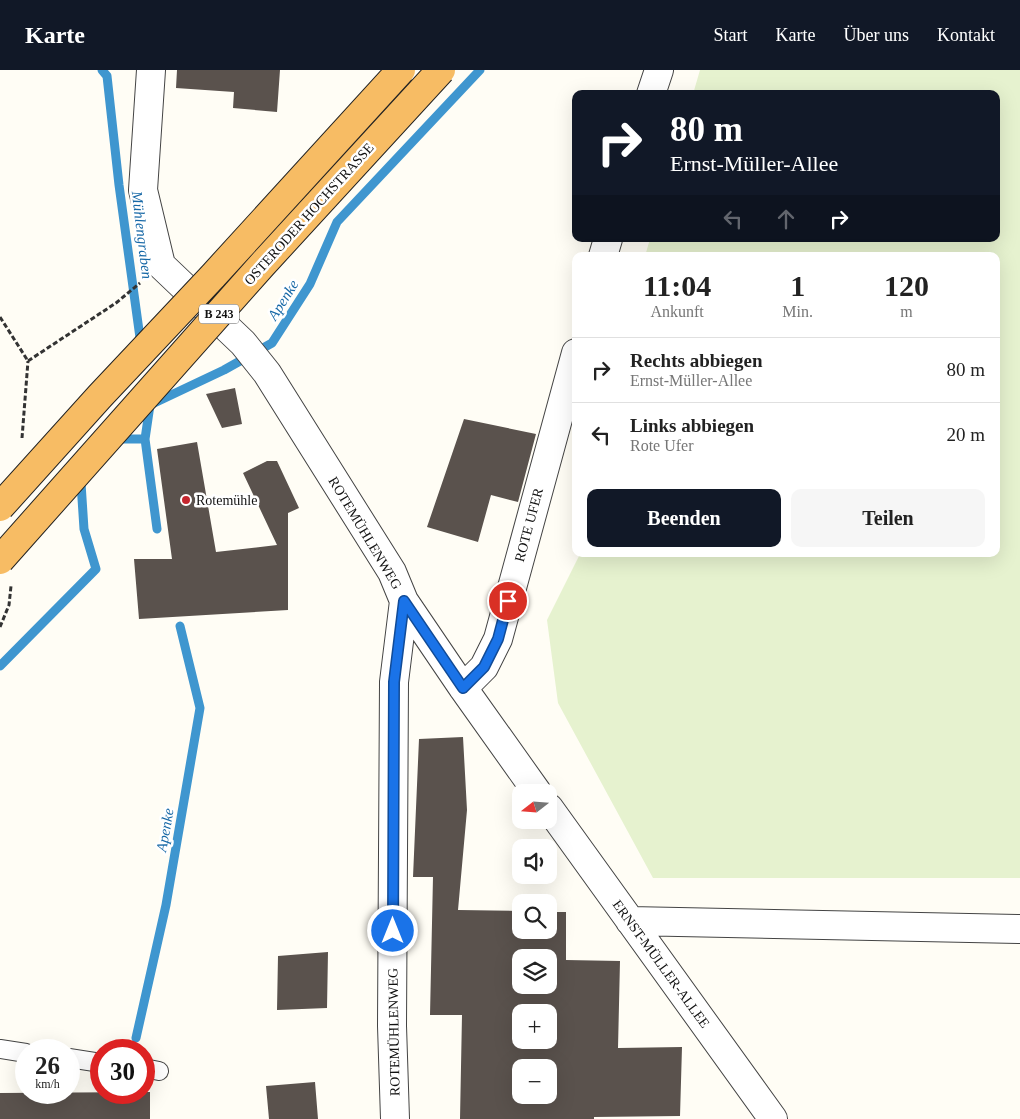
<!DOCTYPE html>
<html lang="de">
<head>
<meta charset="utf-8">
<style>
	body { margin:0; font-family:"Times New Roman",serif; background:#f6f6f6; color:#222; height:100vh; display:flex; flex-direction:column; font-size:19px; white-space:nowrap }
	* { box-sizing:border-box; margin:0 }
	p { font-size:16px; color:#767676 }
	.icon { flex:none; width:28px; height:28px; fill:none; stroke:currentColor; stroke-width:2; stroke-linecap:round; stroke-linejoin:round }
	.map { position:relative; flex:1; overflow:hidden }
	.sheet { position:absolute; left:572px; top:182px; width:428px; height:305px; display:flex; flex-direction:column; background:#fff; border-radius:10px; box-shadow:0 5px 20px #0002 }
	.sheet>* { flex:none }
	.hud { position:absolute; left:572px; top:20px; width:428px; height:152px; border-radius:10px; box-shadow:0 5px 20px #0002; background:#111827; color:#fff; overflow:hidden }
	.needle { width:32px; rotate:253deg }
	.tools { position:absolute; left:512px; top:714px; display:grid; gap:10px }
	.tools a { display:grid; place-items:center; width:45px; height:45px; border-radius:10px; background:#fff; box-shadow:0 5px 20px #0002; font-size:25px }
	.speed { position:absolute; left:15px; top:969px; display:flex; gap:10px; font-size:25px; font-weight:700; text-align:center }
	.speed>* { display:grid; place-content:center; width:65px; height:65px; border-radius:50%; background:#fff; box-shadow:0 5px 20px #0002; line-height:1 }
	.speed small { font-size:12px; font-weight:400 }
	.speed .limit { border:8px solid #d22; background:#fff; color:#111 }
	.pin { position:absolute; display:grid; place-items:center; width:42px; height:42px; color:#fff; margin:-21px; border:2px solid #fff; border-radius:50%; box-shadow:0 1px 5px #0007 }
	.me { position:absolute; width:55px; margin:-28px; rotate:0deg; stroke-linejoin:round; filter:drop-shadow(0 0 4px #0008) }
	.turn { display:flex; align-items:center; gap:18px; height:105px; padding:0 15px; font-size:22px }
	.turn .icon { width:65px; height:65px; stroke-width:2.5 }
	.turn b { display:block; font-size:35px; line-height:42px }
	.lanes { display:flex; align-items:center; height:48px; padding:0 15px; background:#0003; justify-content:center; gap:25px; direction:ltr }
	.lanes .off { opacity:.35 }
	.eta { display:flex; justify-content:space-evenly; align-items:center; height:85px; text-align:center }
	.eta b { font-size:30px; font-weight:800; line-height:35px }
	.primary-button { display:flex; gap:10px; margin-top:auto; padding:10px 15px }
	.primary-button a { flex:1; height:58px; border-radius:10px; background:#111827; color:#fff; font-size:20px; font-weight:800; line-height:58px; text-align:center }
	.primary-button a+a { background:#f6f6f6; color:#222 }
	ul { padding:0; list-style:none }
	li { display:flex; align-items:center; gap:15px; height:65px; padding:0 15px; border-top:1px solid #e0e0e0 }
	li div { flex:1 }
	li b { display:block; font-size:19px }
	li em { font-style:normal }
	header { display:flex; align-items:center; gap:30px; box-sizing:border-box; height:70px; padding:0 25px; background:#111827; color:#fff }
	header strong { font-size:24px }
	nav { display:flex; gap:28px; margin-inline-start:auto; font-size:18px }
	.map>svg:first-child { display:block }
	.pitch { fill:#e6f2cf }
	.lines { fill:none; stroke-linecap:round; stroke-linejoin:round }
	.stream { stroke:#3f96cf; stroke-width:9 }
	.building { fill:#5a524d; fill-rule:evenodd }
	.service-casing { stroke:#444; stroke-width:20 }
	.minor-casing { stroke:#444; stroke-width:30 }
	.path { stroke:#333; stroke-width:3; stroke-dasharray:5 2.5; stroke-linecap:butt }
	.service { stroke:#fff; stroke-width:18 }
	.minor { stroke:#fff; stroke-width:28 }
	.trunk-bridge-casing { stroke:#222; stroke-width:30; stroke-linecap:butt }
	.trunk-bridge { stroke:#f7bc64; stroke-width:28 }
	.route-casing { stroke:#114b97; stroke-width:12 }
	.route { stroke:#1a73e8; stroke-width:9 }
	.poi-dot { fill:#c4262e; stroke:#fff; stroke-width:2 }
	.labels { text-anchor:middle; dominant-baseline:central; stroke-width:5; stroke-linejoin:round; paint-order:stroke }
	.shield { fill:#fff; stroke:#585858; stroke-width:1 }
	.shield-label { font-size:12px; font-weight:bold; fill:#111 }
	.street-label { font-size:14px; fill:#111; stroke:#fff }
	.poi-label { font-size:14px; fill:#111; stroke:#fff; text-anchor:start }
	.water-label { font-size:15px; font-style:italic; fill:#1768a6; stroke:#fff }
</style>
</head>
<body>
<header>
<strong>Karte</strong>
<nav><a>Start</a><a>Karte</a><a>Über uns</a><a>Kontakt</a></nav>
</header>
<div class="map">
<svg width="1020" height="1049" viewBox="0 0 1020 1049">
	<rect width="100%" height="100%" fill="#fffdf5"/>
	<path class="pitch" d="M 700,0 L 1020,0 L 1020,808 L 653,808 L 558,633 L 547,550 L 580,484 L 996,484 L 996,186 L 645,186 L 650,169 L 996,169 L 996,24 L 693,24 Z"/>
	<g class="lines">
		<path class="stream" d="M 102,0 L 107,6 L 119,115 L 141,275
			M 116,369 L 145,369
			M 157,459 L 145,369 L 150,335 L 224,300 L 272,273 L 310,214 L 337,152 L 480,0
			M 0,596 L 96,499 L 84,459 L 81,413 L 83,408
			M 136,968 L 166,835 L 200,638 L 180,556"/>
	</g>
	<path class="building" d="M 177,0 L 280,0 L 277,42 L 233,38 L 234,22 L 176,18 Z
		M 235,318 L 242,354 L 222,358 L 206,324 Z
		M 464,349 L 536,364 L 518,432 L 491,425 L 478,472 L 427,457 Z
		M 197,372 L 216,482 L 277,475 L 243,403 L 267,391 L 277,391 L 299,438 L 288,443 L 288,540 L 139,549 L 134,489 L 172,489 L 157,379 Z
		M 463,667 L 467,740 L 458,840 L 521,841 L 521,860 L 549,860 L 549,842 L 566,842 L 566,890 L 620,891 L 618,978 L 682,977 L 680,1046 L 594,1047 L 594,1049 L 460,1049 L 462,945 L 430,945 L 433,807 L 413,807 L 419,669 ZM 521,888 L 549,888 L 549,915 L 521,915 ZM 521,942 L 549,942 L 549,970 L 521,970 ZM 521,998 L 549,998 L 549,1025 L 521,1025 Z
		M 328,882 L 327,938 L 277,940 L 278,886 Z
		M 315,1012 L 318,1049 L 269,1049 L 266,1016 Z
		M 150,1022 L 150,1049 L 0,1049 L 0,1023 Z"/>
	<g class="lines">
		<defs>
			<path id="service" d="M 0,979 L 26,983
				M 69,988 L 101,993
				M 144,998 L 159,1001"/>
			<path id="minor" d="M 151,0 L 143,120 L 161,195 L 243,273 L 267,303 L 392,502 L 404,531 L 394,612 L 392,956 L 395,1049
				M 651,24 L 659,0
				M 603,186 L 608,169
				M 404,531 L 463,618 L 537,722
				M 463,618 L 484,597 L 498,569 L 576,283
				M 549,738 L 773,1049
				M 630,851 L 1020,859"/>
		</defs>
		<use href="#service" class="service-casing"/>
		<use href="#minor" class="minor-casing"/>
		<path class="path" d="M 0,247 L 28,291
			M 28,291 L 116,233 L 140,213
			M 22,368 L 28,291
			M 0,557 L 9,535 L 11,516"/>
		<use href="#service" class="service"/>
		<use href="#minor" class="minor"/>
		<defs>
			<path id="trunk-bridge" d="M 0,437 L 100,326 L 213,206 L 401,0
				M 0,490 L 262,195 L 441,0"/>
		</defs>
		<use href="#trunk-bridge" class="trunk-bridge-casing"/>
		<use href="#trunk-bridge" class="trunk-bridge"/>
	</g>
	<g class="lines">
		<defs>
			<path id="route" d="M 393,861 L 394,612 L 404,531 L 463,618 L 484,597 L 498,569 L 508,531"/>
		</defs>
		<use href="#route" class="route-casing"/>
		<use href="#route" class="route"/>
	</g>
	<circle class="poi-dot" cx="186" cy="430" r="5"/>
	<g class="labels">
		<rect class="shield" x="199" y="234.5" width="40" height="19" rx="4"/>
		<g class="shield-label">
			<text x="219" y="244">B 243</text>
		</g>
		<g class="street-label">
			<text transform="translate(309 144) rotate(-48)">OSTERODER HOCHSTRASSE</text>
			<text transform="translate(529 455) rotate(-75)">ROTE UFER</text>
			<text transform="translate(365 463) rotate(59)">ROTEMÜHLENWEG</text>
			<text transform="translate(661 894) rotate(54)">ERNST-MÜLLER-ALLEE</text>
			<text transform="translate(394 962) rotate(-91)">ROTEMÜHLENWEG</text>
		</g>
		<g class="poi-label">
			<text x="196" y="430">Rotemühle</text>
		</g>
		<g class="water-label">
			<text transform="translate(142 165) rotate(83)">Mühlengraben</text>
			<text transform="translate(283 230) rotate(-58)">Apenke</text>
			<text transform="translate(165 760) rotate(-80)">Apenke</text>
		</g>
	</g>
</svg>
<div class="tools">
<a><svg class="needle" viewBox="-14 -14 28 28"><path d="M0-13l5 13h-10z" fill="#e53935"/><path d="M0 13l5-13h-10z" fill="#767676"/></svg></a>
<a><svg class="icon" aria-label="sound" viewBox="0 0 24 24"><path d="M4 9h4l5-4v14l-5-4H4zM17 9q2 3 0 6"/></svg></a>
<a><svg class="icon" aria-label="search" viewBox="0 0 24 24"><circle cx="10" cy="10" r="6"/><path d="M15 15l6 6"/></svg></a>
<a><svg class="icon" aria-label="layers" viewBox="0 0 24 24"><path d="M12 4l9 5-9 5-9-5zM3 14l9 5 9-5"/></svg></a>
<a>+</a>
<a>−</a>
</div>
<div class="speed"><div>26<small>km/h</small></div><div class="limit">30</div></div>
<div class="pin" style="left:508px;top:531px;background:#d93025"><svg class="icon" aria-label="arrive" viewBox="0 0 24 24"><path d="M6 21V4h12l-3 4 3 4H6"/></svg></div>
<svg class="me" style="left:393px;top:861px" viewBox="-20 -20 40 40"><circle r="17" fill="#1a73e8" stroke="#fff" stroke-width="3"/><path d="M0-11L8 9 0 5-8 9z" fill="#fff"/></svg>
<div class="hud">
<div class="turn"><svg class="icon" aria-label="right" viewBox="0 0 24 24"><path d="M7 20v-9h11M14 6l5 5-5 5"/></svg><div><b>80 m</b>Ernst-Müller-Allee</div></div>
<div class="lanes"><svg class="icon off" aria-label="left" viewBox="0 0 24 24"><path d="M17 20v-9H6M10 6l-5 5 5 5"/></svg><svg class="icon off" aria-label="ahead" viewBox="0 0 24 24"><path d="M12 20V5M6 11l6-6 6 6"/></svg><svg class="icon" aria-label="right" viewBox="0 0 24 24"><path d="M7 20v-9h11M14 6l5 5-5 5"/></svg></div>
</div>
<section class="sheet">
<div class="eta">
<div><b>11:04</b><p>Ankunft</p></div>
<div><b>1</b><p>Min.</p></div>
<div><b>120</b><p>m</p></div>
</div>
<ul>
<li><svg class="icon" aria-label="right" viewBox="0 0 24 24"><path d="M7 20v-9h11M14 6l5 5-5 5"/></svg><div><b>Rechts abbiegen</b><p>Ernst-Müller-Allee</p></div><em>80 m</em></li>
<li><svg class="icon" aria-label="left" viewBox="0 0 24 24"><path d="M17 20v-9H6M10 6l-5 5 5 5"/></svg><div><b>Links abbiegen</b><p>Rote Ufer</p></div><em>20 m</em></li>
</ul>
<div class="primary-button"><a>Beenden</a><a>Teilen</a></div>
</section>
</div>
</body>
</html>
